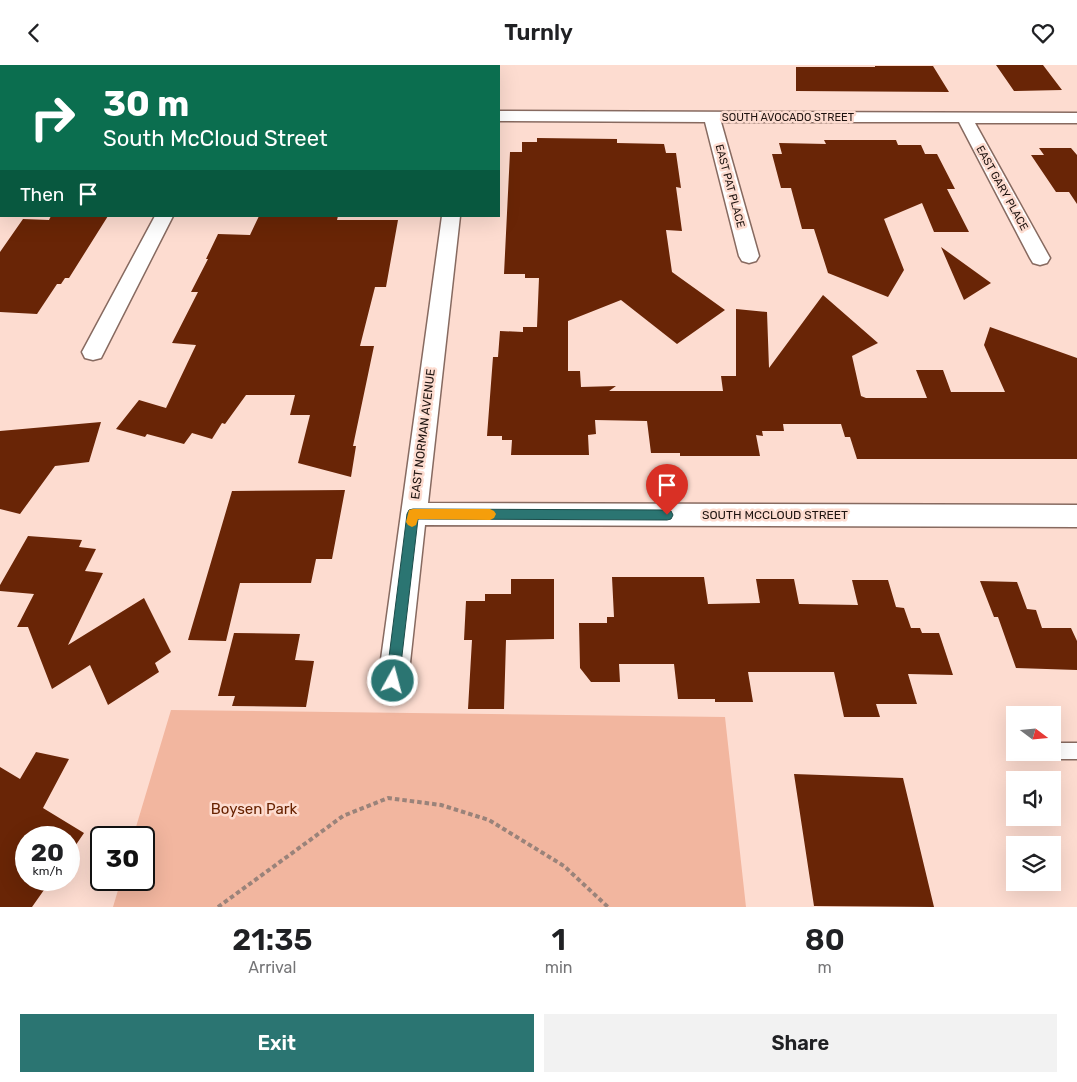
<!DOCTYPE html>
<html lang="en">
<head>
<meta charset="utf-8">
<style>
	body { margin:0; font-family:Rubik,sans-serif; background:#f2f2f2; color:#202124; height:100vh; display:flex; flex-direction:column; font-size:19px; white-space:nowrap }
	* { box-sizing:border-box; margin:0 }
	p { font-size:16px; color:#757577 }
	.icon { flex:none; width:28px; height:28px; fill:none; stroke:currentColor; stroke-width:2; stroke-linecap:round; stroke-linejoin:round }
	.map { position:relative; height:842px; overflow:hidden }
	.side { display:flex; flex-direction:column; background:#fff; flex:1 }
	.side>* { flex:none }
	.guide { position:absolute; left:0px; top:0px; width:500px; height:152px; box-shadow:0 5px 20px #0002; background:#0b6e4f; color:#fff; overflow:hidden }
	.needle { width:32px; rotate:106deg }
	.fabs { position:absolute; left:1006px; top:641px; display:grid; gap:10px }
	.fabs a { display:grid; place-items:center; width:55px; height:55px; border-radius:0px; background:#fff; box-shadow:0 5px 20px #0002; font-size:25px }
	.speed { position:absolute; left:15px; top:761px; display:flex; gap:10px; font-size:25px; font-weight:700; text-align:center }
	.speed>* { display:grid; place-content:center; width:65px; height:65px; border-radius:50%; background:#fff; box-shadow:0 5px 20px #0002; line-height:1 }
	.speed small { font-size:12px; font-weight:400 }
	.speed .limit { border:2px solid #111; border-radius:8px; background:#fff; color:#111 }
	.pin { position:absolute; display:grid; place-items:center; width:42px; height:42px; color:#fff; margin:-51px -21px; border-radius:50% 50% 50% 0; rotate:-45deg; box-shadow:0 0 5px #0007 }
	.pin .icon { rotate:45deg }
	.me { position:absolute; width:55px; margin:-28px; rotate:7deg; stroke-linejoin:round; filter:drop-shadow(0 0 4px #0008) }
	.turn { display:flex; align-items:center; gap:18px; height:105px; padding:0 20px; font-size:22px }
	.turn .icon { width:65px; height:65px; stroke-width:2.5 }
	.turn b { display:block; font-size:35px; line-height:42px }
	.then { display:flex; align-items:center; height:48px; padding:0 20px; background:#0003; gap:10px; font-size:19px }
	.eta { display:flex; justify-content:space-evenly; align-items:center; height:85px; text-align:center }
	.eta b { font-size:30px; font-weight:600; line-height:35px }
	.button { display:flex; gap:10px; margin-top:auto; padding:10px 20px }
	.button a { flex:1; height:58px; border-radius:0px; background:#2b7572; color:#fff; font-size:20px; font-weight:600; line-height:58px; text-align:center }
	.button a+a { background:#f2f2f2; color:#202124 }
	header { display:flex; justify-content:space-between; align-items:center; height:65px; padding:0 20px; background:#fff; font-size:22px; font-weight:600 }
	.map>svg:first-child { display:block }
	.green { fill:#f2b69f }
	.building { fill:#692506 }
	.lines { fill:none; stroke-linecap:round; stroke-linejoin:round }
	.service-casing { stroke:#876a60; stroke-width:3 }
	.minor-casing { stroke:#876a60; stroke-width:3 }
	.path { stroke:#9a837a; stroke-width:4; stroke-dasharray:4.5 3; stroke-linecap:butt }
	.service { fill:#fff; fill-rule:evenodd }
	.minor { fill:#fff; fill-rule:evenodd }
	.route { fill:#2b7572; stroke:#1c4c4a }
	.slow { fill:#f59e0b }
	.labels { text-anchor:middle; dominant-baseline:central; stroke-width:5; stroke-linejoin:round; paint-order:stroke }
	.far-street-label { font-size:11px; fill:#1f1410; stroke:#fddcd0 }
	.street-label { font-size:12px; fill:#1f1410; stroke:#fddcd0 }
	.near-park-label { font-size:15px; fill:#682200; stroke:#fddcd0 }
</style>
</head>
<body>
<header><svg class="icon" aria-label="back" viewBox="0 0 24 24"><path d="M15 5l-7 7 7 7"/></svg>Turnly<svg class="icon" aria-label="heart" viewBox="0 0 24 24"><path d="M12 20l-8-8c-3-5 5-10 8-4 3-6 11-1 8 4z"/></svg></header>
<div class="map">
<svg width="1077" height="842" viewBox="0 0 1077 842">
	<rect width="100%" height="100%" fill="#fddcd0"/>
	<path class="green" d="M 171,645 L 725,652 L 746,842 L 113,842 L 121,815 L 144,815 L 144,772 L 133,772 Z"/>
	<path class="building" d="M 996,0 L 1043,0 L 1062,25 L 1014,26 Z
		M 875,1 L 933,1 L 949,27 L 796,26 L 796,2 L 875,2 Z
		M 537,73 L 617,74 L 617,78 L 664,79 L 666,88 L 676,88 L 681,123 L 676,122 L 682,166 L 666,165 L 672,207 L 725,245 L 677,279 L 621,235 L 568,256 L 568,306 L 580,306 L 581,322 L 616,321 L 609,326 L 723,326 L 721,311 L 736,311 L 736,244 L 767,247 L 769,303 L 823,230 L 878,278 L 852,291 L 861,331 L 866,333 L 927,333 L 916,305 L 943,305 L 951,327 L 1005,327 L 984,280 L 990,262 L 1077,293 L 1077,394 L 857,394 L 850,372 L 845,372 L 841,359 L 783,359 L 784,366 L 762,366 L 763,371 L 756,370 L 760,391 L 680,391 L 680,388 L 651,388 L 647,356 L 595,355 L 596,369 L 588,370 L 589,390 L 511,390 L 512,375 L 502,375 L 502,371 L 487,371 L 493,292 L 498,292 L 500,266 L 523,267 L 523,262 L 537,262 L 539,213 L 525,213 L 525,209 L 504,209 L 510,87 L 522,87 L 522,77 L 537,77 Z
		M 824,75 L 896,75 L 898,80 L 921,80 L 925,89 L 937,89 L 955,124 L 947,124 L 969,167 L 934,167 L 922,138 L 884,154 L 904,205 L 888,232 L 828,208 L 814,164 L 802,164 L 791,123 L 781,123 L 772,89 L 782,89 L 779,78 L 826,79 Z
		M 1039,83 L 1071,83 L 1077,90 L 1077,139 L 1069,127 L 1056,127 L 1031,90 L 1044,90 Z
		M 51,151 L 108,151 L 69,213 L 65,213 L 61,219 L 57,219 L 37,249 L 0,247 L 0,187 L 23,154 L 49,155 Z
		M 259,151 L 338,151 L 337,155 L 398,155 L 386,222 L 375,222 L 360,281 L 374,281 L 353,381 L 356,381 L 351,412 L 298,398 L 310,350 L 290,350 L 295,330 L 246,330 L 225,359 L 222,358 L 212,374 L 192,368 L 184,379 L 147,369 L 145,372 L 116,364 L 139,335 L 166,343 L 196,280 L 172,278 L 198,227 L 191,227 L 208,194 L 206,194 L 218,169 L 250,170 Z
		M 941,182 L 991,218 L 964,235 Z
		M 101,357 L 89,397 L 55,401 L 20,449 L 0,444 L 0,366 Z
		M 345,425 L 332,494 L 316,494 L 311,518 L 240,518 L 226,576 L 188,575 L 232,426 Z
		M 28,471 L 82,475 L 79,482 L 96,484 L 85,506 L 103,508 L 68,580 L 144,533 L 171,587 L 155,598 L 159,607 L 108,640 L 90,600 L 52,624 L 28,562 L 17,562 L 34,529 L 0,526 L 0,520 Z
		M 612,512 L 704,512 L 708,539 L 760,538 L 756,514 L 794,514 L 799,539 L 858,540 L 852,515 L 888,515 L 896,542 L 904,543 L 911,563 L 920,563 L 922,568 L 939,568 L 953,610 L 908,609 L 917,639 L 876,639 L 880,652 L 844,652 L 834,607 L 748,607 L 753,637 L 715,637 L 715,634 L 678,634 L 674,599 L 619,599 L 620,617 L 591,617 L 580,603 L 579,558 L 607,558 L 607,552 L 614,552 Z
		M 511,514 L 554,514 L 554,574 L 506,575 L 504,644 L 468,644 L 472,575 L 464,575 L 466,536 L 485,536 L 485,529 L 511,529 Z
		M 980,516 L 1017,517 L 1027,544 L 1036,545 L 1042,563 L 1071,563 L 1077,576 L 1077,605 L 1016,603 L 998,552 L 994,552 Z
		M 234,568 L 300,569 L 295,595 L 314,596 L 306,642 L 232,641 L 235,631 L 218,631 Z
		M 36,687 L 69,694 L 43,743 L 84,768 L 69,790 L 69,772 L 26,772 L 26,815 L 51,815 L 32,842 L 0,842 L 0,702 L 20,714 Z
		M 794,709 L 903,713 L 934,842 L 814,841 Z"/>
	<g class="lines">
		<defs>
			<path id="service" d="M 1052,678 L 1077,678 L 1077,694 L 1052,694 L 1046,692 L 1045,688 L 1052,688 Z"/>
			<path id="minor" d="M 499,46 L 1077,48 L 1077,58 L 975,58 L 1050,193 L 1047,198 L 1040,200 L 1033,198 L 1030,193 L 959,57 L 721,57 L 759,191 L 756,196 L 749,198 L 742,196 L 739,191 L 705,57 L 499,56 Z
				M 155,151 L 173,151 L 101,293 L 93,295 L 85,293 L 82,287 Z
				M 442,151 L 460,151 L 428,438 L 1077,440 L 1077,462 L 425,460 L 408,616 L 403,626 L 393,631 L 383,626 L 378,616 Z"/>
		</defs>
		<use href="#service" class="service-casing"/>
		<use href="#minor" class="minor-casing"/>
		<path class="path" d="M 218,842 L 343,751 L 388,733 L 441,740 L 489,755 L 564,801 L 608,842"/>
		<use href="#service" class="service"/>
		<use href="#minor" class="minor"/>
	</g>
	<path class="route" d="M 413,444 L 667,445 L 671,446 L 673,450 L 671,454 L 667,455 L 418,454 L 399,616 L 398,621 L 393,623 L 388,621 L 386,616 L 407,449 L 409,445 Z"/>
	<path class="slow" d="M 413,444 L 490,444 L 494,446 L 496,449 L 494,453 L 490,455 L 418,454 L 416,460 L 412,462 L 408,460 L 406,457 L 409,445 Z"/>
	<g class="labels">
		<g class="far-street-label">
			<text x="788" y="52">SOUTH AVOCADO STREET</text>
			<text transform="translate(730 121) rotate(75)">EAST PAT PLACE</text>
			<text transform="translate(1002 123) rotate(61)">EAST GARY PLACE</text>
		</g>
		<g class="street-label">
			<text transform="translate(423 369) rotate(-83)">EAST NORMAN AVENUE</text>
			<text x="775" y="450">SOUTH MCCLOUD STREET</text>
		</g>
		<g class="near-park-label">
			<text x="254" y="744">Boysen Park</text>
		</g>
	</g>
</svg>
<div class="fabs">
<a><svg class="needle" viewBox="-14 -14 28 28"><path d="M0-13l5 13h-10z" fill="#e53935"/><path d="M0 13l5-13h-10z" fill="#757577"/></svg></a>
<a><svg class="icon" aria-label="sound" viewBox="0 0 24 24"><path d="M4 9h4l5-4v14l-5-4H4zM17 9q2 3 0 6"/></svg></a>
<a><svg class="icon" aria-label="layers" viewBox="0 0 24 24"><path d="M12 4l9 5-9 5-9-5zM3 14l9 5 9-5"/></svg></a>
</div>
<div class="speed"><div>20<small>km/h</small></div><div class="limit">30</div></div>
<div class="pin" style="left:667px;top:450px;background:#d93025"><svg class="icon" aria-label="arrive" viewBox="0 0 24 24"><path d="M6 21V4h12l-3 4 3 4H6"/></svg></div>
<svg class="me" style="left:393px;top:616px" viewBox="-20 -20 40 40"><circle r="17" fill="#2b7572" stroke="#fff" stroke-width="3"/><path d="M0-11L8 9 0 5-8 9z" fill="#fff"/></svg>
<div class="guide">
<div class="turn"><svg class="icon" aria-label="right" viewBox="0 0 24 24"><path d="M7 20v-9h11M14 6l5 5-5 5"/></svg><div><b>30 m</b>South McCloud Street</div></div>
<div class="then">Then<svg class="icon" aria-label="arrive" viewBox="0 0 24 24"><path d="M6 21V4h12l-3 4 3 4H6"/></svg></div>
</div>
</div>
<section class="side">
<div class="eta">
<div><b>21:35</b><p>Arrival</p></div>
<div><b>1</b><p>min</p></div>
<div><b>80</b><p>m</p></div>
</div>
<div class="button"><a>Exit</a><a>Share</a></div>
</section>
</body>
</html>
